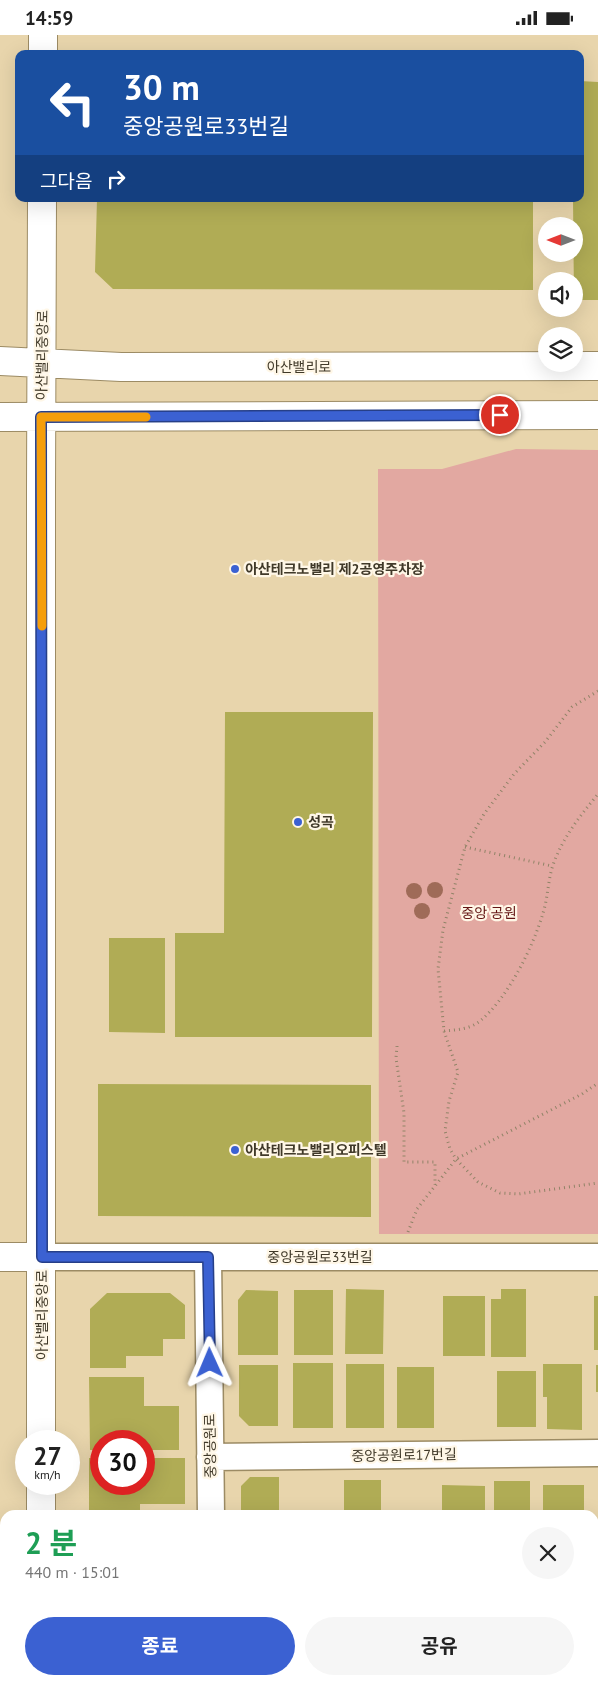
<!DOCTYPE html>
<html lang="ko">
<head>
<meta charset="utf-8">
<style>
	body { margin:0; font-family:"PT Sans","Noto Sans KR",sans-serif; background:#f6f6f6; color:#222; height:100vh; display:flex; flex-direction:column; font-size:19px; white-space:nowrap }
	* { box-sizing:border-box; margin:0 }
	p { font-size:16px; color:#767676 }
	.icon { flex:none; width:28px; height:28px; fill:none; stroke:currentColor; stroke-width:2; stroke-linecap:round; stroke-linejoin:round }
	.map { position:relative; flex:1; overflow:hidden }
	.sheet { position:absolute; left:0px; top:1475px; width:599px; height:175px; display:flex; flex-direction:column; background:#fff; border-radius:15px 15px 0 0; box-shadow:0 5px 20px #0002 }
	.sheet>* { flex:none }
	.banner { position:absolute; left:15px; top:15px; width:569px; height:152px; border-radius:10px; box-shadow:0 5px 20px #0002; background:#1a4fa0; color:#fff; overflow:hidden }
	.needle { width:32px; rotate:270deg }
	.tools { position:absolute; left:538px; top:182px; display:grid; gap:10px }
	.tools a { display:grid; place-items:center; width:45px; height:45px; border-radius:50%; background:#fff; box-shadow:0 5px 20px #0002; font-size:25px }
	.speed { position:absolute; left:15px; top:1395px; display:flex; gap:10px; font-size:25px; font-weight:700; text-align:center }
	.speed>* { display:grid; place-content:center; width:65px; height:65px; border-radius:50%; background:#fff; box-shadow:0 5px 20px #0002; line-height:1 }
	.speed small { font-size:12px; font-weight:400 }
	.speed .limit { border:8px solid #d22; background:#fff; color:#111 }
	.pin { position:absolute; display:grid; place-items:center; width:42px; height:42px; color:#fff; margin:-21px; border:2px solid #fff; border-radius:50%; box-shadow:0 1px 5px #0007 }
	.me { position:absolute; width:55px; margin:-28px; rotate:359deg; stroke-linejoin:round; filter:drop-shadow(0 0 4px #0008) }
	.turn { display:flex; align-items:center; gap:18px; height:105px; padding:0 25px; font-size:22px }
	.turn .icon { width:65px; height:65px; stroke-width:2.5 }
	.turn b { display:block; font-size:35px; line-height:42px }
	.then { display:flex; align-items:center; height:48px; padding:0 25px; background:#0003; gap:10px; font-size:19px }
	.round { display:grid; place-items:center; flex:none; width:52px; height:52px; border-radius:26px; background:#f6f6f6 }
	.overview { display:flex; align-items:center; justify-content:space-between; height:85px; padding:0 25px }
	h1 { font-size:30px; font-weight:700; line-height:38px; color:#1e9e55 }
	.primary-button { display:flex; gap:10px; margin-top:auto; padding:10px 25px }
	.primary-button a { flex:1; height:58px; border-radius:30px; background:#3b61d2; color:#fff; font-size:20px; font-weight:700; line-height:58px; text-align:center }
	.primary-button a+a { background:#f6f6f6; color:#222 }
	.status { display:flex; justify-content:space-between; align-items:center; height:35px; padding:0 25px; background:#fff; direction:ltr }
	.status svg { height:14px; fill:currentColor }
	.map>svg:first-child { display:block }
	.green { fill:#e2a8a1 }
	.building { fill:#b0ac55 }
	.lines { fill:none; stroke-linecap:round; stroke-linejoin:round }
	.street-casing { stroke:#9c8b64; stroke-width:29 }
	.secondary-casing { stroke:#9c8b64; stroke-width:30 }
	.path { stroke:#908367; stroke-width:3; stroke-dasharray:1 4; stroke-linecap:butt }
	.street { stroke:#fff; stroke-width:26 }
	.secondary { stroke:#fff; stroke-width:28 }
	.tree { fill:#9f6b58 }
	.route-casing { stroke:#263f88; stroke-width:12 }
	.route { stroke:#3b61d2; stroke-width:9 }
	.slow { stroke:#f59e0b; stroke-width:9 }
	.poi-dot { fill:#3b61d2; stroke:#fff7e7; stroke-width:2 }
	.labels { text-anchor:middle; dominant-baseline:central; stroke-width:4.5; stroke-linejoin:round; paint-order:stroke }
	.street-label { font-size:14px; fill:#403929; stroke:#fff7e7 }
	.poi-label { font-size:14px; font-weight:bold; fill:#403929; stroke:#fff7e7; text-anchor:start }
	.park-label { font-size:14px; fill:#641514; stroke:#fff7e7 }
</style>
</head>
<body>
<div class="status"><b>14:59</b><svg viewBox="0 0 49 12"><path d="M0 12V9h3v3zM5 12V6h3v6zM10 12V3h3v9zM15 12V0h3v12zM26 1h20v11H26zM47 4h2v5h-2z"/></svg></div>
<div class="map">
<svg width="598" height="1650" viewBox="0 0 598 1650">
	<rect width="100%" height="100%" fill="#e8d5ac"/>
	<path class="green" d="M 516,414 L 598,415 L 598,1199 L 379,1199 L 378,434 L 442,434 Z"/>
	<path class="building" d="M 580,46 L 598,47 L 598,265 L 574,265 L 573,164 L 580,164 Z
		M 97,164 L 533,164 L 533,255 L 113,254 L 95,237 Z
		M 225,677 L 373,677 L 372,1002 L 175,1002 L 175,898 L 224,898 Z
		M 109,903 L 165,903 L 165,998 L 109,997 Z
		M 98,1049 L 371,1050 L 371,1182 L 98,1181 Z
		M 346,1254 L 384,1255 L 383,1319 L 345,1319 Z
		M 501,1254 L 526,1254 L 526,1322 L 491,1322 L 491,1264 L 501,1264 Z
		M 246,1255 L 278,1256 L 278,1320 L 238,1320 L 238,1265 Z
		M 294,1255 L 333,1255 L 333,1320 L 294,1320 Z
		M 107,1258 L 170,1258 L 185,1270 L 185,1304 L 163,1304 L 163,1321 L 126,1321 L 126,1333 L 90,1333 L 90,1274 Z
		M 443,1261 L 485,1261 L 485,1321 L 443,1321 Z
		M 594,1261 L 598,1261 L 598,1315 L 594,1315 Z
		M 293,1328 L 333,1328 L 333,1393 L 293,1393 Z
		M 346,1329 L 384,1329 L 384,1393 L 346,1393 Z
		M 543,1329 L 582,1329 L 582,1395 L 547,1394 L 547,1362 L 543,1362 Z
		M 239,1330 L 278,1330 L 278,1391 L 249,1391 L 239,1381 Z
		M 596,1330 L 598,1330 L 598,1357 L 596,1357 Z
		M 397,1332 L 434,1332 L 434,1393 L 397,1393 Z
		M 497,1336 L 536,1336 L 536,1392 L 497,1392 Z
		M 89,1342 L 144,1342 L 144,1371 L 179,1371 L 179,1415 L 144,1415 L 144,1406 L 101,1406 L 101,1415 L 90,1415 Z
		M 89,1423 L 101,1423 L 101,1449 L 144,1449 L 144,1423 L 185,1423 L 185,1469 L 140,1469 L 140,1480 L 89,1480 Z
		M 250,1442 L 279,1442 L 279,1480 L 241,1480 L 241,1451 Z
		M 344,1445 L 381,1445 L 381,1480 L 344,1480 Z
		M 494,1446 L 530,1446 L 530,1480 L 494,1480 Z
		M 442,1450 L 485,1451 L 485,1480 L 442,1480 Z
		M 543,1450 L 584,1450 L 584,1480 L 543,1480 Z
		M 595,1516 L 598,1516 L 598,1543 L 595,1543 Z
		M 89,1645 L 182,1645 L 182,1650 L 89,1650 Z
		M 267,1645 L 337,1645 L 337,1650 L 267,1650 Z
		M 355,1645 L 392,1645 L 392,1650 L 355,1650 Z
		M 398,1645 L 442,1645 L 442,1650 L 398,1650 Z
		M 547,1645 L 588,1645 L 587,1650 L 547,1650 Z"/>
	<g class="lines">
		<defs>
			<path id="street" d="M 42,1222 L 598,1222
				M 208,1222 L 211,1480
				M 210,1422 L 598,1418
				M 594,1604 L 598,1604
				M 213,1645 L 213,1650"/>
			<path id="secondary" d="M 43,19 L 43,0
				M 0,326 L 121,332 L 598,331
				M 0,382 L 598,380
				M 0,1222 L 42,1222
				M 41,1406 L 41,454 L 42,164
				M 41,1480 L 41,1449
				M 40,1650 L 40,1645"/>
		</defs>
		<use href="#street" class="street-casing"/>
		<use href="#secondary" class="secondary-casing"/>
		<path class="path" d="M 598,656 L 572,672 L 545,707 L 514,739 L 484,779 L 465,812 L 443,895 L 438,934 L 444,996 L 458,1037 L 449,1066 L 445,1096 L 450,1114 L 456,1124 L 478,1147 L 500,1158 L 518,1159 L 598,1148
			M 465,812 L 552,831
			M 444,996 C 457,995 470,994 480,986 C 508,963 533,912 543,878 C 548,863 548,844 553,830 C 563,802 580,781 598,759
			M 397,1011 L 396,1023 L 404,1078 L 404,1127 L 435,1127 L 435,1150
			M 408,1197 L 417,1174 L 456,1124 L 582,1059 L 598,1048"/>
		<use href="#street" class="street"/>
		<use href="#secondary" class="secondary"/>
	</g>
	<g class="tree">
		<circle cx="435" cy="855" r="8"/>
		<circle cx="414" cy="856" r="8"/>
		<circle cx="422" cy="876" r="8"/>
	</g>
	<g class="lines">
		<defs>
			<path id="route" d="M 210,1328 L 208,1222 L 42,1222 L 41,382 L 500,380"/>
		</defs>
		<use href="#route" class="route-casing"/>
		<use href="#route" class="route"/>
		<path class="slow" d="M 42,591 L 41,382 L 146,382"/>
	</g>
	<g class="poi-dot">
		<circle cx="235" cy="534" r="5"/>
		<circle cx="298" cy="787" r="5"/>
		<circle cx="235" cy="1115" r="5"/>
	</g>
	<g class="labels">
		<g class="street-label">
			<text transform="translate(42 320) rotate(-89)">아산밸리중앙로</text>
			<text x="299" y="332">아산밸리로</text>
			<text x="320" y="1222">중앙공원로33번길</text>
			<text transform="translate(42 1280) rotate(-90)">아산밸리중앙로</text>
			<text transform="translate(210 1411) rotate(-91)">중앙공원로</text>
			<text transform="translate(404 1420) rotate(-1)">중앙공원로17번길</text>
		</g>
		<g class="poi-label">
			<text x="245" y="534">아산테크노밸리 제2공영주차장</text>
			<text x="308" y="787">성곡</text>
			<text x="245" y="1115">아산테크노밸리오피스텔</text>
		</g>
		<g class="park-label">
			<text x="489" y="878">중앙 공원</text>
		</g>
	</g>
</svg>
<div class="tools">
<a><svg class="needle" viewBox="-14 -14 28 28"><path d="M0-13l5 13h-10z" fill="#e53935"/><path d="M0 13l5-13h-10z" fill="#767676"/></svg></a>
<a><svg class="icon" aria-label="sound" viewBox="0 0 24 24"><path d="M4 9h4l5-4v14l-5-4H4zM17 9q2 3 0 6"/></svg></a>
<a><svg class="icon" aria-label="layers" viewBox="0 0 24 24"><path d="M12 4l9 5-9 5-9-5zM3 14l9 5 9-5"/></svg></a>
</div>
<div class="speed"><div>27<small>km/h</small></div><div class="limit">30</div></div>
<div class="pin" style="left:500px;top:380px;background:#d93025"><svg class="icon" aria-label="arrive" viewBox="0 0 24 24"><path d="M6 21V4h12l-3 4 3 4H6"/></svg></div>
<svg class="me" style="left:210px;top:1328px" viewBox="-20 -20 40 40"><path d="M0-17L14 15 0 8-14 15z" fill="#3b61d2" stroke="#fff" stroke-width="4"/></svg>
<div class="banner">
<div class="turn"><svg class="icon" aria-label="left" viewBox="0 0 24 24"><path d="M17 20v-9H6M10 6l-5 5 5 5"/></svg><div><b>30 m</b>중앙공원로33번길</div></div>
<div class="then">그다음<svg class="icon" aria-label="right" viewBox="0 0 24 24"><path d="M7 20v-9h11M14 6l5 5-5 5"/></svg></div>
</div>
<section class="sheet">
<div class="overview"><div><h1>2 분</h1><p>440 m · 15:01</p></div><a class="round"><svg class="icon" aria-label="close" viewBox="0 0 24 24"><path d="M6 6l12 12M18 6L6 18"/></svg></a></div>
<div class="primary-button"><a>종료</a><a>공유</a></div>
</section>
</div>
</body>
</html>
